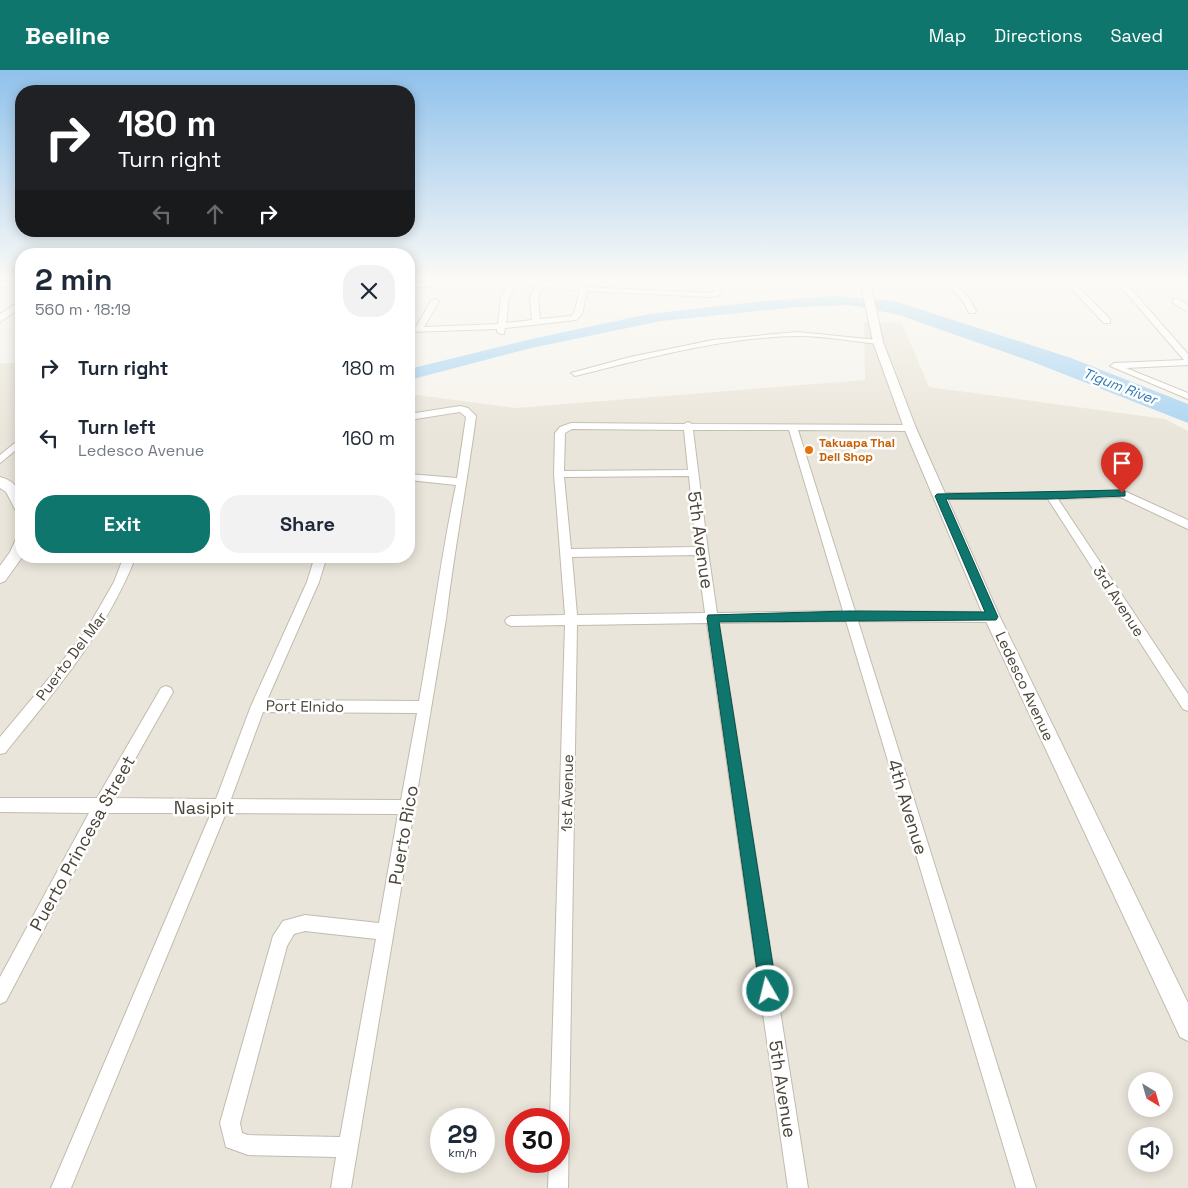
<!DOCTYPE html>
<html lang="en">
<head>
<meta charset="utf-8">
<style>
	body { margin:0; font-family:"Space Grotesk",sans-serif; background:#f2f2f3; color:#1f2937; height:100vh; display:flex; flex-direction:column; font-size:19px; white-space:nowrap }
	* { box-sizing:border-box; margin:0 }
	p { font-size:16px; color:#747a83 }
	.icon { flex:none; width:28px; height:28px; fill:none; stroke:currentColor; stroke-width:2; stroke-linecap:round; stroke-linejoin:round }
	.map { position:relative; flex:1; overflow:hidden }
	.side { position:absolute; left:15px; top:178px; width:400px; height:315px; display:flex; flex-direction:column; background:#fff; border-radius:20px; box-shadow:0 2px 12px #0003 }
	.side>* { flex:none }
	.guide { position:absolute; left:15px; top:15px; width:400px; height:152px; border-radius:20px; box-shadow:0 2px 12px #0003; background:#202124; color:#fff; overflow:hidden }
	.needle { width:32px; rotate:143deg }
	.buttons { position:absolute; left:1128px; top:1002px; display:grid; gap:10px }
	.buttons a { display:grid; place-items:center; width:45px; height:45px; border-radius:50%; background:#fff; box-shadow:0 2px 12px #0003; font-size:25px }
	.speed { position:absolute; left:430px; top:1038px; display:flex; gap:10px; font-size:25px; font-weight:700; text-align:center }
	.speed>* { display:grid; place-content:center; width:65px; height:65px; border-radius:50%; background:#fff; box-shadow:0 2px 12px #0003; line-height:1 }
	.speed small { font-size:12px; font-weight:400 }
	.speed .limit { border:8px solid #d22; background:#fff; color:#111 }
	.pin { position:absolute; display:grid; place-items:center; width:42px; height:42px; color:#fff; margin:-51px -21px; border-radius:50% 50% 50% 0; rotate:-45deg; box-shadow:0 0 5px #0007 }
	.pin .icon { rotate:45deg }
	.me { position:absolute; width:55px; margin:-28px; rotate:352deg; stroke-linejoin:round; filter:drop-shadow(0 0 4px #0008) }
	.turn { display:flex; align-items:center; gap:18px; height:105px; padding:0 20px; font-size:22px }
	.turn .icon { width:65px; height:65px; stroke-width:2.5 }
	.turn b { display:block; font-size:35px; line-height:42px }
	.lanes { display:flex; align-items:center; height:48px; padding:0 20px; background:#0003; justify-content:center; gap:25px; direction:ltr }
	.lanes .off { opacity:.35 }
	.round { display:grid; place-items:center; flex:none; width:52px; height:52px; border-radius:20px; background:#f2f2f3 }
	.summary { display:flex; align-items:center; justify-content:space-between; height:85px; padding:0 20px }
	h1 { font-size:30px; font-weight:800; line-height:38px }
	.cta { display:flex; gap:10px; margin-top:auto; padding:10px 20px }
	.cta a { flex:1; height:58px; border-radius:20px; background:#0f766e; color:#fff; font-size:20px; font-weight:800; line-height:58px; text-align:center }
	.cta a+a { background:#f2f2f3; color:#1f2937 }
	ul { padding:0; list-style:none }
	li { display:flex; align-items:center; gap:15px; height:70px; padding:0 20px }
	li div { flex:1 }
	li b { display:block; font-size:19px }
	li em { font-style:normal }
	header { display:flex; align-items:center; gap:30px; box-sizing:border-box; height:70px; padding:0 25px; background:#0f766e; color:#fff }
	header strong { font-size:24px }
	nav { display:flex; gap:28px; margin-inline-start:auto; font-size:18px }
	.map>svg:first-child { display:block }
	.residential { fill:#eae5da; fill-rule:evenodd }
	.water { fill:#a9d4f2 }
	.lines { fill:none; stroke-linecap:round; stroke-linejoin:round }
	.minor-casing { stroke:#c2bbae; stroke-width:2 }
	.tertiary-casing { stroke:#c2bbae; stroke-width:2 }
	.minor { fill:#fff; fill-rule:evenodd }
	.tertiary { fill:#fff; fill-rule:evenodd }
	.route { fill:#0f766e; stroke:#0a4d48 }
	.food-dot { fill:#e8710a; stroke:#fff; stroke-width:2 }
	.labels { text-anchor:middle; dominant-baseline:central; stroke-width:5; stroke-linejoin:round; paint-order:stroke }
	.far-food-label { font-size:12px; font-weight:bold; fill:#c56008; stroke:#fff; text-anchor:start }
	.far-water-label { font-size:14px; font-style:italic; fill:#2e7ab2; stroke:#fff }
	.street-label { font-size:15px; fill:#4b4439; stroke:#fff }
	.near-street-label { font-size:18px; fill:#4b4439; stroke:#fff }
</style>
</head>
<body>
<header>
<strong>Beeline</strong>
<nav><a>Map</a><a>Directions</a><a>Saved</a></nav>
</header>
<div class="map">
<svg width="1188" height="1118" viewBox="0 0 1188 1118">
	<rect width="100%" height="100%" fill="#f6f3ec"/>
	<path class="residential" d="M 864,252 L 902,253 L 929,317 L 1165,349 L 1188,361 L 1188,1118 L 0,1118 L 0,293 L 21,293 L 21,486 L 409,486 L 409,324 L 516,338 L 865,310 ZM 1136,1011 L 1164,1011 L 1164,1039 L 1136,1039 ZM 441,1049 L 484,1049 L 484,1091 L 441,1091 ZM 516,1049 L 559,1049 L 559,1091 L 516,1091 ZM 1136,1066 L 1164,1066 L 1164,1094 L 1136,1094 Z"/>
	<path class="water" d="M 835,226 L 894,231 L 1071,288 L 1188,334 L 1188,353 L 1033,292 L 899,245 L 850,235 L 798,237 L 661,251 L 531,278 L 409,310 L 409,299 L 536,268 L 649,244 L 765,231 Z"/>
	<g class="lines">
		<defs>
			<path id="minor" d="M 430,210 L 438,210 L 429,217 L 409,216 L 409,212 L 427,213 Z
				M 512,210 L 534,210 L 584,217 L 710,223 L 714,222 L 716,210 L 724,210 L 720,225 L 710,227 L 587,221 L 582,244 L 576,250 L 505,258 L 504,264 L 501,264 L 497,262 L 497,259 L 409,262 L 409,258 L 416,257 L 431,231 L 435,229 L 439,231 L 424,257 L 498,254 L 501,228 ZM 518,212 L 536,215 L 530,228 L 532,250 L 506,253 L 509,228 ZM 543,216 L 580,221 L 574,243 L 571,246 L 540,249 L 538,228 Z
				M 943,210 L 951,210 L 969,228 L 976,241 L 975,243 L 969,243 L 963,231 Z
				M 1063,210 L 1071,210 L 1110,249 L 1110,253 L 1104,253 Z
				M 1115,210 L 1123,210 L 1188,284 L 1188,295 L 1126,298 L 1188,323 L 1188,329 L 1110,296 L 1114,293 L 1184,290 Z
				M 1173,229 L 1179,229 L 1188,236 L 1188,242 L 1173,233 Z
				M 797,262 L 878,270 L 882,272 L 878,274 C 851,271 825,266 798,266 C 722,267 648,288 575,306 L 571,303 L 630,287 L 713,270 Z
				M 460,336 L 468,338 L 476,346 C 467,414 454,481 446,549 L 351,1118 L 331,1118 L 336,1087 L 248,1085 L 226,1077 L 220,1053 L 273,866 L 283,851 L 305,845 L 379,853 L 398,744 L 226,743 L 71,1118 L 51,1118 L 211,743 L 105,743 L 6,931 L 0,934 L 0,907 L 89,743 L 0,742 L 0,728 L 97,728 L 161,618 L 166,616 L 171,618 L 173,622 L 113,728 L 216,729 L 251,636 L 307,512 L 315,486 L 327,486 L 319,512 L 267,630 L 419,631 C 432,559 441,486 456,415 L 409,410 L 409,404 L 457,408 L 466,347 L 460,342 L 409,350 L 409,344 ZM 263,642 L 417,643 L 401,730 L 231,729 ZM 305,861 L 376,869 L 340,1067 L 248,1065 L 242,1063 L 240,1053 L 287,876 L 294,864 Z
				M 688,352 L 692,354 L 910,355 L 915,358 L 910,361 L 798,360 L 855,541 L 992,542 L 996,544 L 998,547 L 996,550 L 992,552 L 858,551 L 1036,1118 L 1016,1118 L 846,551 L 719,553 L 808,1118 L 788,1118 L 707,553 L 577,555 L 568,1118 L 548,1118 L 549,1091 L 559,1091 L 559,1049 L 550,1049 L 565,555 L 511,556 L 507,554 L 505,551 L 507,548 L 511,546 L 565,545 L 554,404 L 555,363 L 560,357 L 571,353 L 684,354 ZM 572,359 L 684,360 L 688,400 L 564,401 L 565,363 ZM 693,360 L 789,360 L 843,541 L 717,543 L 708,481 ZM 689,406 L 696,477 L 571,479 L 564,407 ZM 697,485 L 705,543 L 577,545 L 572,487 Z
				M 21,368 L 21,376 L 0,393 L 0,385 Z
				M 1122,420 L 1188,450 L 1188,459 L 1120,427 L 1058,429 L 1188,624 L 1188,641 L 1183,639 L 1048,429 L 940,429 L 935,426 L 940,423 L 1051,423 Z
				M 124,486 L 136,486 C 107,561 55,621 5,683 L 0,684 L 0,667 L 50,607 L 87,559 L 114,512 Z
				M 227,486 L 239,486 L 235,492 L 227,492 L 225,489 Z"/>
			<path id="tertiary" d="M 860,210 L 870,210 L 883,272 L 916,358 L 1000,547 L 1188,933 L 1188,971 L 1180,967 L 984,547 L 904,358 L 873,272 Z
				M 0,211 L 21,212 L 21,218 L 0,217 Z
				M 21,231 L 21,238 L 0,252 L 0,244 Z
				M 0,407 C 20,412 21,425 21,443 L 16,441 L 6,422 L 0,418 Z
				M 21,468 L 21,486 L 23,486 L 5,511 L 0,513 L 0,496 L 10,482 L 16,469 Z"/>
		</defs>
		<use href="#minor" class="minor-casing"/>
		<use href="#tertiary" class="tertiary-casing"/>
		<use href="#minor" class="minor"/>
		<use href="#tertiary" class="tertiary"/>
	</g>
	<linearGradient id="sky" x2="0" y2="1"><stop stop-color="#8fc1ec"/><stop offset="0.57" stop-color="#fbfaf6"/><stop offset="1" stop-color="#fbfaf6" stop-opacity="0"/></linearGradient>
	<rect width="1188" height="367" fill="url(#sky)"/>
	<path class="route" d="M 1122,420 L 1125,421 L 1125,426 L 1051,429 L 946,429 L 998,547 L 996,550 L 719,552 L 777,921 L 774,927 L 768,929 L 763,927 L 760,921 L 707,548 L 708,545 L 849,541 L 985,542 L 935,426 L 937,424 Z"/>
	<circle class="food-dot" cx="809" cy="380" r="5"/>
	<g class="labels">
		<g class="far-food-label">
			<text x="819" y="373">Takuapa Thai<tspan x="819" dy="14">Deli Shop</tspan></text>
		</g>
		<g class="far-water-label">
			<text transform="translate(1120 316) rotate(21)">Tigum River</text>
		</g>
		<g class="street-label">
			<text transform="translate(1119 531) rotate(57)">3rd Avenue</text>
			<text transform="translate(71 586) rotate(-53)">Puerto Del Mar</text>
			<text transform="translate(1025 616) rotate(65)">Ledesco Avenue</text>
			<text transform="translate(305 636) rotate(1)">Port Elnido</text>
			<text transform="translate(567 723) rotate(-89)">1st Avenue</text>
		</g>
		<g class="near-street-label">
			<text transform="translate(701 470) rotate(82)">5th Avenue</text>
			<text x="204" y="737">Nasipit</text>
			<text transform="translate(908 737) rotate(73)">4th Avenue</text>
			<text transform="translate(403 765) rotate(-80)">Puerto Rico</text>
			<text transform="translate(82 773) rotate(-61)">Puerto Princesa Street</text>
			<text transform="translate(783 1019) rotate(81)">5th Avenue</text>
		</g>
	</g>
</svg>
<div class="buttons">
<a><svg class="needle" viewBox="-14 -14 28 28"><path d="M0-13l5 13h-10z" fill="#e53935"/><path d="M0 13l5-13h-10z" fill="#747a83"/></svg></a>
<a><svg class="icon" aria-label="sound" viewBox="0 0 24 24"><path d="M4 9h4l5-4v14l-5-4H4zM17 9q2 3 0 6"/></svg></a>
</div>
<div class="speed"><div>29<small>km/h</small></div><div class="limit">30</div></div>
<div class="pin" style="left:1122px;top:423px;background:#d93025"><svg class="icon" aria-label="arrive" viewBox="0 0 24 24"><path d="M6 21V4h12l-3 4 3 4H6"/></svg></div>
<svg class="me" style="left:768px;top:921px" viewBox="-20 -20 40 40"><circle r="17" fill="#0f766e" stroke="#fff" stroke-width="3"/><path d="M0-11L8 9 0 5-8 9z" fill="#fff"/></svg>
<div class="guide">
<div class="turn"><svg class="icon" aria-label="right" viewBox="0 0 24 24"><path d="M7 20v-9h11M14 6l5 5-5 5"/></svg><div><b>180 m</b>Turn right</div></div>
<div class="lanes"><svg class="icon off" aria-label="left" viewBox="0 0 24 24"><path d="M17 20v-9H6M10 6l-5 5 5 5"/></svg><svg class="icon off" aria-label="ahead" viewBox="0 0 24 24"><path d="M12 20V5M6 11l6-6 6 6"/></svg><svg class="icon" aria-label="right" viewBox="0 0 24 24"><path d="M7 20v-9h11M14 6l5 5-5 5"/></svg></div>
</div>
<section class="side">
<div class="summary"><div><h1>2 min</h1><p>560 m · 18:19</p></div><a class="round"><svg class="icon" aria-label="close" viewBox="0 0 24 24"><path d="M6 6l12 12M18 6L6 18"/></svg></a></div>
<ul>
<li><svg class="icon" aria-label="right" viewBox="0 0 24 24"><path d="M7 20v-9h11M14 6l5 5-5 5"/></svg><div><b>Turn right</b></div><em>180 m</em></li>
<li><svg class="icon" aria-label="left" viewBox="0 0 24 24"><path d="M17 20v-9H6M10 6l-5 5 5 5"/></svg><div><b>Turn left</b><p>Ledesco Avenue</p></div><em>160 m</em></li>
</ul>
<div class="cta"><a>Exit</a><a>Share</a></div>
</section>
</div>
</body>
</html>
